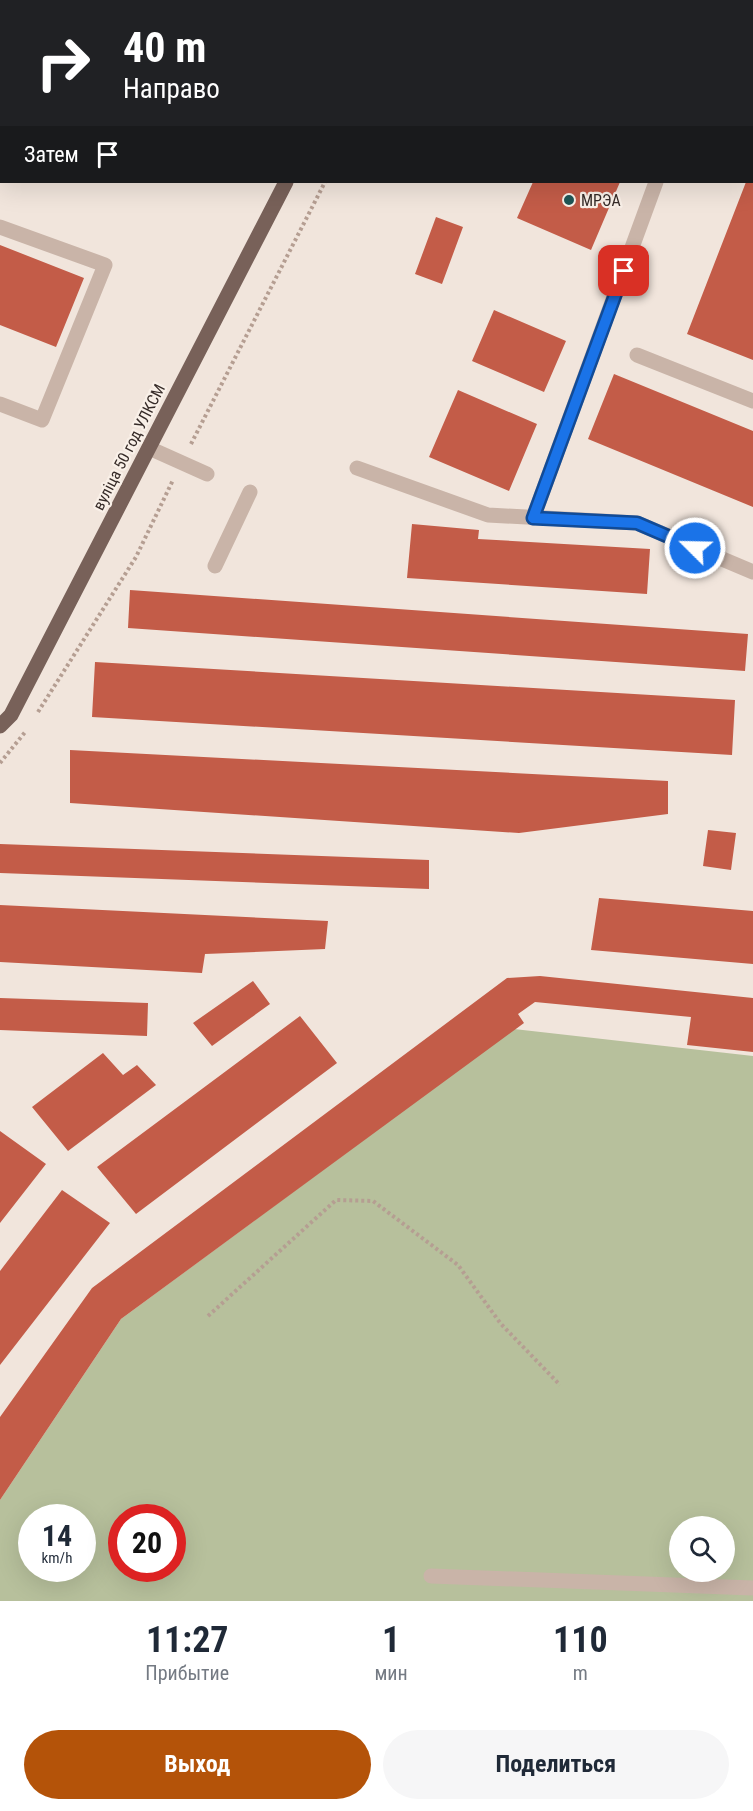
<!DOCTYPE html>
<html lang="ru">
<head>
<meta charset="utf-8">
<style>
	body { margin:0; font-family:"Roboto Condensed",sans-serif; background:#f6f6f7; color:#1f2937; height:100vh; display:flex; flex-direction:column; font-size:22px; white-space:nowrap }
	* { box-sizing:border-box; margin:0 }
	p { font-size:20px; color:#747a83 }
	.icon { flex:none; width:33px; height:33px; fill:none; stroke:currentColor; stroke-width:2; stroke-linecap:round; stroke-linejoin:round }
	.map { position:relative; height:1601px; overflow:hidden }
	.drawer { display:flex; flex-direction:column; background:#fff; flex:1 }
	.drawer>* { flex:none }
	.guide { position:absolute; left:0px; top:0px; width:753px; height:183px; box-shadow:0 6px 24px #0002; background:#202124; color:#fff; overflow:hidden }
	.tools { position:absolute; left:669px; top:1516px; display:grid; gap:12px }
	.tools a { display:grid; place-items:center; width:66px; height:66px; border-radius:50%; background:#fff; box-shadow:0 6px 24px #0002; font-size:30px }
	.speed { position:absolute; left:18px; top:1504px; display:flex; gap:12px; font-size:30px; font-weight:700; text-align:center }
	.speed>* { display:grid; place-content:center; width:78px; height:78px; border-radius:50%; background:#fff; box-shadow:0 6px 24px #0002; line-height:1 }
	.speed small { font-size:15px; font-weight:400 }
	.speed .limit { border:9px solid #d22; background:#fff; color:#111 }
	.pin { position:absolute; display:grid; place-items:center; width:51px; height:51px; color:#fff; margin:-26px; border-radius:12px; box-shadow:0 3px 9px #0006 }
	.me { position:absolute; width:66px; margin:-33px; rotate:293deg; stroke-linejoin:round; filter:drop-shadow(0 0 4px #0008) }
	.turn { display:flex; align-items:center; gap:21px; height:126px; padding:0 24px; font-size:27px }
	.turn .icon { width:78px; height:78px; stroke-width:2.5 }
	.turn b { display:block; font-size:42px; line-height:51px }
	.then { display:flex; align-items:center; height:57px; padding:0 24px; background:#0003; gap:12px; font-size:22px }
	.eta { display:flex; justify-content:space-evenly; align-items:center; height:102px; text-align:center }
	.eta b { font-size:36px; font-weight:700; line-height:42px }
	.primary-button { display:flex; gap:12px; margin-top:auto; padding:12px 24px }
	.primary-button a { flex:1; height:69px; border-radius:36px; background:#b45309; color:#fff; font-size:24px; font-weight:700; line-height:69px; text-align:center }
	.primary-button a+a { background:#f6f6f7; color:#1f2937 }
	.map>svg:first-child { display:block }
	.green { fill:#b7c09c; fill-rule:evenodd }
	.building { fill:#c35c48 }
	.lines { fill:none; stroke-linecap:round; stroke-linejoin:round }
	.path { stroke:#b59e92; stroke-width:4; stroke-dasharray:3 3; stroke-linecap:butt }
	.minor { stroke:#c9b4a8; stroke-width:15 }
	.major { stroke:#786159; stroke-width:15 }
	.route-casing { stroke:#114b97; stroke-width:15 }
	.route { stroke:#1a73e8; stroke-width:10 }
	.poi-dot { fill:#1f5656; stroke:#f9f0e8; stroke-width:2 }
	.labels { text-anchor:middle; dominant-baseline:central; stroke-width:4.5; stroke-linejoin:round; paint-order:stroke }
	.poi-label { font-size:16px; fill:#362b28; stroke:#f9f0e8; text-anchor:start }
	.street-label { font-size:16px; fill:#362b28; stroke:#f9f0e8 }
</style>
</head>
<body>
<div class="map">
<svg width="753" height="1601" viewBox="0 0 753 1601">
	<rect width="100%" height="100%" fill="#f1e5dc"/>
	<path class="green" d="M 514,1029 L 753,1056 L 753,1601 L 0,1601 L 0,1500 L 121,1319 ZM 32,1518 L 82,1518 L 82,1569 L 32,1569 ZM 122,1518 L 172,1518 L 172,1569 L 122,1569 ZM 680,1527 L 724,1527 L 724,1572 L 680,1572 Z"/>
	<path class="building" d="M 533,182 L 620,182 L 591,250 L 517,218 Z
		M 746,182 L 753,182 L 753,360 L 687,334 Z
		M 436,217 L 463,227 L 442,284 L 415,274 Z
		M 0,245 L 84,278 L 56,347 L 0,325 Z
		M 494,310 L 566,341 L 544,392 L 472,361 Z
		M 614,374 L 753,431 L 753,507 L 588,439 Z
		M 458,390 L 537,424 L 509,491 L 429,457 Z
		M 412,524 L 479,530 L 478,539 L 650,549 L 647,594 L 407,578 Z
		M 130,590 L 748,634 L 745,671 L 128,628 Z
		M 95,662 L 735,700 L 732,755 L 92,717 Z
		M 70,750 L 668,781 L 668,814 L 519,833 L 70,803 Z
		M 708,830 L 736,833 L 731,870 L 703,866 Z
		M 0,844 L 429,860 L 429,889 L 0,873 Z
		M 599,898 L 753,911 L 753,964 L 591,950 Z
		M 0,905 L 328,921 L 325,949 L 205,954 L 202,973 L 0,962 Z
		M 540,976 L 753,998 L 753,1052 L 687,1045 L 691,1017 L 535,1002 L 518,1014 L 524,1023 L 121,1319 L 0,1500 L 0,1417 L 92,1288 L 507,978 Z
		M 253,981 L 270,1004 L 212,1046 L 193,1023 Z
		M 0,998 L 148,1003 L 147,1036 L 0,1030 Z
		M 300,1016 L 337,1063 L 136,1214 L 97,1167 Z
		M 103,1053 L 123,1075 L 137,1065 L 156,1085 L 68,1151 L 32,1107 Z
		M 0,1131 L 46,1164 L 0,1223 Z
		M 62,1190 L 110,1223 L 0,1365 L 0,1271 Z"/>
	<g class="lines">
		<path class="path" d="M 680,0 L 684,2
			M 417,2 L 418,0
			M 752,27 L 753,28
			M 191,444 L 325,182
			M 38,712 L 136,557 L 173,480
			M 0,763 L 26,731
			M 208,1316 L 336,1200 L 373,1201 L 458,1265 L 501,1324 L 560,1385"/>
		<path class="minor" d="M 740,0 L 744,2
			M 15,2 L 16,0
			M 0,42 L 2,38
			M 0,227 L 105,265 L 42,420 L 0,404
			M 637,355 L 753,401
			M 149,448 L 207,474
			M 357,468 L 488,515 L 637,523 L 753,572
			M 533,518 L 656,182
			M 215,566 L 250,492
			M 431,1576 L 753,1588"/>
		<path class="major" d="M 379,2 L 380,0
			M 0,726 L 11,715 L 286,182"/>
	</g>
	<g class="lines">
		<defs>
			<path id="route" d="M 624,271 L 533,518 L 637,523 L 695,548"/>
		</defs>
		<use href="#route" class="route-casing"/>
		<use href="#route" class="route"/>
	</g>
	<circle class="poi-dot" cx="569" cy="200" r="6"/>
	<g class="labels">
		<g class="poi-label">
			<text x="581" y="200">МРЭА</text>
		</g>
		<g class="street-label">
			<text transform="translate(129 447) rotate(-63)">вуліца 50 год УЛКСМ</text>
		</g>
	</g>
</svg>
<div class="tools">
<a><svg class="icon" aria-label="search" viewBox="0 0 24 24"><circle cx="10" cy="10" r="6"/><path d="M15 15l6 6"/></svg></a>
</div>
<div class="speed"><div>14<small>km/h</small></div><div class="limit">20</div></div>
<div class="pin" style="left:624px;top:271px;background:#d93025"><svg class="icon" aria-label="arrive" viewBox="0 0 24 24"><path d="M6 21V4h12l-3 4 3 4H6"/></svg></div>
<svg class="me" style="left:695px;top:548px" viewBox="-20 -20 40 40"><circle r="17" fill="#1a73e8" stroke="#fff" stroke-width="3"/><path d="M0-11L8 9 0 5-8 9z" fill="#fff"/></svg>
<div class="guide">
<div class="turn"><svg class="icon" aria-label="right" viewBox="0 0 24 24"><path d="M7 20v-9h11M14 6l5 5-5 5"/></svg><div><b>40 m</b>Направо</div></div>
<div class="then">Затем<svg class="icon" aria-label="arrive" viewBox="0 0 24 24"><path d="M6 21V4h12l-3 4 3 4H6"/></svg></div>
</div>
</div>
<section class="drawer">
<div class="eta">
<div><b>11:27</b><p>Прибытие</p></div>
<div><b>1</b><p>мин</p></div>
<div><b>110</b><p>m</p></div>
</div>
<div class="primary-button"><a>Выход</a><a>Поделиться</a></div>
</section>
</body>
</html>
